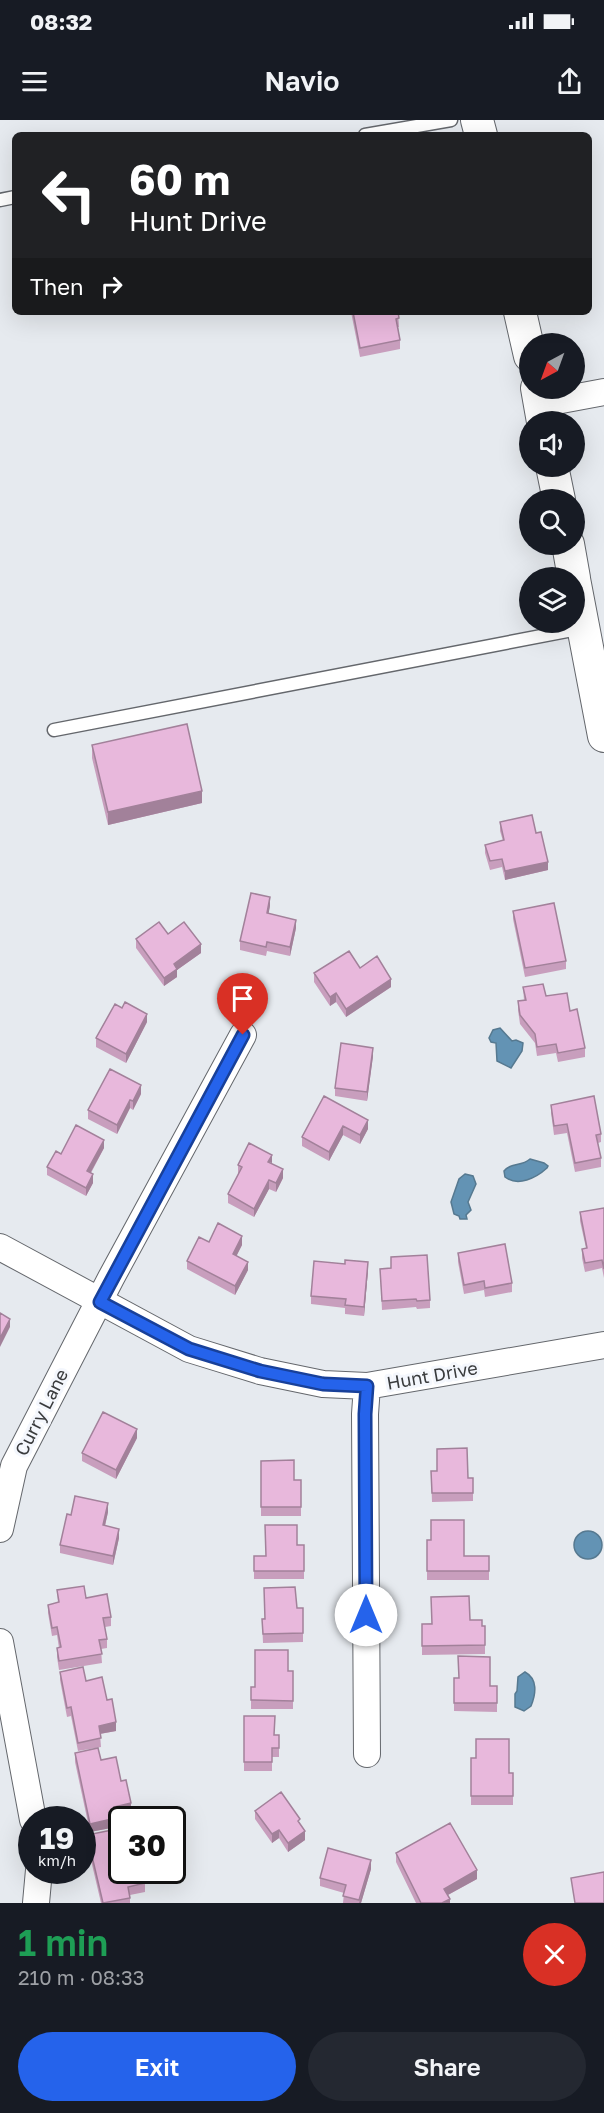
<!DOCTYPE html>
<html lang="en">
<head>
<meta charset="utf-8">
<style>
	body { margin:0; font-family:"Golos Text",sans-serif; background:#242831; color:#f1f3f6; height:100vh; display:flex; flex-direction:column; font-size:22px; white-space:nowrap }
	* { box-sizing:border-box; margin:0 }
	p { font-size:20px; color:#9ea1a6 }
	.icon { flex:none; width:33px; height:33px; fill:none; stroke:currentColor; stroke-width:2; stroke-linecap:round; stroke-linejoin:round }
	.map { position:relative; height:1783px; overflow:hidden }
	.panel { display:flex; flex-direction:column; background:#171b24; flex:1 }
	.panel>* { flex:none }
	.banner { position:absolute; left:12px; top:12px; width:580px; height:183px; border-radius:9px; box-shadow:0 6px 24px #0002; background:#202124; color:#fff; overflow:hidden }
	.needle { width:39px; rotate:221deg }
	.buttons { position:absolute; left:519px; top:213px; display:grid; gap:12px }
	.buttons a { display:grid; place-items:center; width:66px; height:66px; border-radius:50%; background:#171b24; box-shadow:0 6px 24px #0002; font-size:30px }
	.speed { position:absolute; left:18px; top:1686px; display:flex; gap:12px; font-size:30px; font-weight:700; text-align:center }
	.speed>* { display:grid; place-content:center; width:78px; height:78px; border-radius:50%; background:#171b24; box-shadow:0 6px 24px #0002; line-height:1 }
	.speed small { font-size:15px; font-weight:400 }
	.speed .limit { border:3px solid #111; border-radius:9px; background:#fff; color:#111 }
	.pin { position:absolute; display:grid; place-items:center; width:51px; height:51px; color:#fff; margin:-62px -26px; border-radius:50% 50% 50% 0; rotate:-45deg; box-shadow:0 0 6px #0007 }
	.pin .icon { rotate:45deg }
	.me { position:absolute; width:66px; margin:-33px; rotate:0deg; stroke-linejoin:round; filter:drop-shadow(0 0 4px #0008) }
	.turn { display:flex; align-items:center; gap:21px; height:126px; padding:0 18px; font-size:27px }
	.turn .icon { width:78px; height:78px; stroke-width:2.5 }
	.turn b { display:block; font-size:42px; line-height:51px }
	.then { display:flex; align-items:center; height:57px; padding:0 18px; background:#0003; gap:12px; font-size:22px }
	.round { display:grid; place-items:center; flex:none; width:63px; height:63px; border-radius:32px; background:#242831 }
	.headline { display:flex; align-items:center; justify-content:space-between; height:102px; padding:0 18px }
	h1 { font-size:36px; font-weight:600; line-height:45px; color:#1e9e55 }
	.cta { display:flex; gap:12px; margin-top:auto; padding:12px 18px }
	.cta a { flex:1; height:69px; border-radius:36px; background:#2563eb; color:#fff; font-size:24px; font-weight:600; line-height:69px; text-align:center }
	.cta a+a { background:#242831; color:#f1f3f6 }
	.status { display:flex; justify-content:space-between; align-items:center; height:42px; padding:0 30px; background:#171b24; direction:ltr }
	.status svg { height:16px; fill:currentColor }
	header { display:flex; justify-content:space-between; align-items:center; height:78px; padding:0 18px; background:#171b24; font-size:27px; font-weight:600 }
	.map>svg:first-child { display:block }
	.water { fill:#6393b4; stroke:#567990; stroke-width:1.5 }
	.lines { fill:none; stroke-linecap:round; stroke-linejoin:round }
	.service-casing { stroke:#64676c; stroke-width:15 }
	.minor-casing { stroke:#64676c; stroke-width:28 }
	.tertiary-casing { stroke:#64676c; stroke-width:34 }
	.service { stroke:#fff; stroke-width:12 }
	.minor { stroke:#fff; stroke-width:26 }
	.tertiary { stroke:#fff; stroke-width:32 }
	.wall { fill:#c89ebd }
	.shaded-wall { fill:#a2819a }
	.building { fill:#e8b8dc; stroke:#a2819a; stroke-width:1.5 }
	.route-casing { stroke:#184099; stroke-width:15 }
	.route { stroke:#2563eb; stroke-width:10 }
	.labels { text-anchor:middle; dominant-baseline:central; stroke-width:6; stroke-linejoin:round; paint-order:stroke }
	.street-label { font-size:18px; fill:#393b3d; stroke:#f4f7fd }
</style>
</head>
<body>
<div class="status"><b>08:32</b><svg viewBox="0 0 49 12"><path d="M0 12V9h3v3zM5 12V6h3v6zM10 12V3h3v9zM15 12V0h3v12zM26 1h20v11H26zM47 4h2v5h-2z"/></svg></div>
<header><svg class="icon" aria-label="menu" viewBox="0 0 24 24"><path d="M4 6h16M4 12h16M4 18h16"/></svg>Navio<svg class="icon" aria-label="share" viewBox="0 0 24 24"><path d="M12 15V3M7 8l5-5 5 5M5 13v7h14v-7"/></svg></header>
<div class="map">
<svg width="604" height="1783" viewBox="0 0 604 1783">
	<rect width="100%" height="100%" fill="#e6eaef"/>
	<path class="water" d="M 500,908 L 512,921 L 516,920 L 523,923 L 522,931 L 511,948 L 497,941 L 496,923 L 491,922 L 489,918 L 493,910 Z
		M 530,1039 L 544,1043 L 548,1046 L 547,1048 C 536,1058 518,1067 505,1057 L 504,1051 C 511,1042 521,1047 530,1039 Z
		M 465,1054 L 473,1056 L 476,1064 L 468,1082 L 471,1090 L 466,1095 L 467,1099 L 460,1099 L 459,1096 L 454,1094 L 451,1082 L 459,1059 Z
		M574 1425a14 14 0 1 1 28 0a14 14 0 1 1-28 0Z
		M 525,1552 C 538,1559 536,1574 531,1586 L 524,1591 L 515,1587 L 515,1574 L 517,1571 L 518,1557 Z"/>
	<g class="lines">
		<defs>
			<path id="service" d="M 365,15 L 451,0
				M 0,80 L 15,77
				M 54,610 L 583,508"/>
			<path id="minor" d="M 540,284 L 604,272
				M 0,1127 L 189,1229 L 260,1251 L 323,1264 L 367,1266 L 604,1225
				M 0,1409 L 14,1346 L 111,1158 L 243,915
				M 0,1522 L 33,1700
				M 367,1634 L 365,1294 L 367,1266
				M 36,1783 L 39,1750"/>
			<path id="tertiary" d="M 477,0 L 481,15
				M 520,192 L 530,236
				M 537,268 L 543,302
				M 552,346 L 559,380
				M 568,424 L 574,458
				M 574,459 L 604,616"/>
		</defs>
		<use href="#service" class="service-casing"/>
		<use href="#minor" class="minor-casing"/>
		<use href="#tertiary" class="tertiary-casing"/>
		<use href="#service" class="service"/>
		<use href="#minor" class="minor"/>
		<use href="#tertiary" class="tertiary"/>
	</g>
	<path class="wall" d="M 351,192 L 398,192 L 399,207 L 398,207 L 400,220 L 400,229 L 360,237 Z
		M 92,625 L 202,683 L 108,705 L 92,638 Z
		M 500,702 L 536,713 L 548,750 L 505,760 L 502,747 L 490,750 L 485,733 L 485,725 L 503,721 L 500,711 Z
		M 270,786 L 268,794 L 296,808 L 290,836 L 267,831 L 266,836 L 240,830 L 240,821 Z
		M 513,791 L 566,841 L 566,849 L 525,857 L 513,799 Z
		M 168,814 L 201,833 L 177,850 L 177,857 L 164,866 L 136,828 L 136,819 Z
		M 360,848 L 391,867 L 346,897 L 336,882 L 330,886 L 314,862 L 314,853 Z
		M 523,867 L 546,876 L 570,891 L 585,928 L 585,937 L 558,942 L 556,933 L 537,936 L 535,923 L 520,904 L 518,890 L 518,881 L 524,880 Z
		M 147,902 L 126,943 L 96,927 L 96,918 Z
		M 373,936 L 367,981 L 335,976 L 335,968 Z
		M 141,974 L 133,990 L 130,988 L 117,1014 L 88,999 L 88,990 Z
		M 324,976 L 368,1009 L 360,1024 L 343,1015 L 329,1041 L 302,1026 L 302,1017 Z
		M 551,985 L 601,1014 L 601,1022 L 598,1023 L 601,1038 L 601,1047 L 575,1052 L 567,1013 L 554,1015 L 551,993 Z
		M 104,1028 L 91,1053 L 93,1063 L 86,1076 L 47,1055 L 47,1047 L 61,1034 Z
		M 272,1044 L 283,1058 L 276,1072 L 269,1069 L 254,1097 L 228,1083 L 228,1074 L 239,1054 L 238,1053 L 238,1045 Z
		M 604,1088 L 604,1158 L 602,1148 L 585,1152 L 582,1138 L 582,1129 L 586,1128 L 580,1101 L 580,1092 Z
		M 209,1122 L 242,1125 L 236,1136 L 248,1150 L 235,1175 L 187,1149 L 187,1141 Z
		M 458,1133 L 512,1163 L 512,1172 L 485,1177 L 484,1170 L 464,1174 L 458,1142 Z
		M 391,1137 L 430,1180 L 430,1188 L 417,1189 L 416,1187 L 382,1190 L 380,1149 L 391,1148 Z
		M 368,1150 L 364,1196 L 345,1194 L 345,1188 L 311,1184 L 311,1176 Z
		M 137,1318 L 116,1359 L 82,1341 L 82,1333 Z
		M 261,1341 L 294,1360 L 301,1360 L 301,1396 L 261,1396 Z
		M 431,1351 L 468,1358 L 473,1358 L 473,1381 L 432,1382 Z
		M 108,1392 L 105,1406 L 119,1418 L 113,1445 L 60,1433 L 60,1425 L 71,1395 Z
		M 427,1420 L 431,1420 L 464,1436 L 489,1436 L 489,1460 L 427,1460 Z
		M 297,1425 L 304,1425 L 304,1459 L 254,1459 L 254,1436 L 266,1436 Z
		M 57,1470 L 86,1478 L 111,1497 L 111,1506 L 105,1507 L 107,1519 L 107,1528 L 101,1529 L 102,1543 L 59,1550 L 57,1537 L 57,1528 L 59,1528 L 57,1515 L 52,1516 L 48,1493 L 48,1485 L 58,1483 Z
		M 297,1488 L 303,1488 L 303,1522 L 263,1523 L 262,1499 Z
		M 470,1500 L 482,1506 L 485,1506 L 485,1534 L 422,1535 L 422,1504 Z
		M 288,1551 L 293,1551 L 293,1589 L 251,1589 L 251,1567 L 255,1567 Z
		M 60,1552 L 86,1561 L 107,1580 L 116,1611 L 100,1614 L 101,1627 L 78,1631 L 71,1596 L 67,1597 L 60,1560 Z
		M 454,1558 L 490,1566 L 497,1566 L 497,1592 L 454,1591 Z
		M 244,1596 L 274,1615 L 279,1615 L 279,1637 L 272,1637 L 272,1651 L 244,1651 Z
		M 75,1633 L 101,1640 L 121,1661 L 131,1692 L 116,1695 L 116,1707 L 90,1712 L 75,1642 Z
		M 471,1638 L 476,1638 L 509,1653 L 513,1653 L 513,1685 L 471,1685 Z
		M 255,1691 L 300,1704 L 305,1720 L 288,1732 L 279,1718 L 272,1723 L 255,1699 Z
		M 87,1715 L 145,1763 L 145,1772 L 130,1775 L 130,1783 L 101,1783 L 87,1723 Z
		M 396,1733 L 477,1759 L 448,1775 L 450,1783 L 416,1783 L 396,1742 Z
		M 371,1749 L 361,1783 L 343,1783 L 344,1773 L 320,1766 L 320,1758 Z"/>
	<path class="shaded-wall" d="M 202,671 L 202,683 L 108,705 L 108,692 Z
		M 548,742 L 548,750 L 505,760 L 505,751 Z
		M 270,777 L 270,786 L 267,802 L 267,793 Z
		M 296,800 L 296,808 L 290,836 L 290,827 Z
		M 201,824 L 201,833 L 177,850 L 177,857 L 164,866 L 164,858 L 174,844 Z
		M 391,859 L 391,867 L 346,897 L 346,889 Z
		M 336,873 L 336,882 L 330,886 L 330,877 Z
		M 147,894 L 147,902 L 126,943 L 126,934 Z
		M 373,928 L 373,936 L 367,981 L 367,972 Z
		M 141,965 L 141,974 L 133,990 L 133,981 Z
		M 130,980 L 130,988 L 117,1014 L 117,1005 Z
		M 368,1000 L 368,1009 L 360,1024 L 360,1015 Z
		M 343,1006 L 343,1015 L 329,1041 L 329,1032 Z
		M 104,1020 L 104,1028 L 87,1059 L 87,1051 Z
		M 272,1035 L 272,1043 L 268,1042 Z
		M 283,1049 L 283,1058 L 276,1072 L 276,1063 Z
		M 93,1054 L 93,1063 L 86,1076 L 86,1068 Z
		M 269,1060 L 269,1069 L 254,1097 L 254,1089 Z
		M 242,1116 L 242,1125 L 233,1143 L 233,1134 Z
		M 248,1142 L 248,1150 L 235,1175 L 235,1166 Z
		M 368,1142 L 368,1150 L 364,1196 L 364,1187 Z
		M 10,1199 L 10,1207 L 0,1227 L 0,1218 Z
		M 137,1309 L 137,1318 L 116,1359 L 116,1350 Z
		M 108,1383 L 108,1392 L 103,1414 L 103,1405 Z
		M 119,1409 L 119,1418 L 113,1445 L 113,1436 Z
		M 116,1602 L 116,1611 L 99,1614 L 99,1606 Z
		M 131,1683 L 131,1692 L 114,1695 L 114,1687 Z
		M 116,1698 L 116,1707 L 90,1712 L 90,1704 Z
		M 279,1710 L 279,1718 L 272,1723 L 272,1714 Z
		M 305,1711 L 305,1720 L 288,1732 L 288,1723 Z
		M 371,1740 L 371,1749 L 361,1783 L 359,1783 Z
		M 477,1750 L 477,1759 L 444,1777 L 444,1769 Z
		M 450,1779 L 450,1783 L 442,1783 Z"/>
	<path class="building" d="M 353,192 L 398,192 L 399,198 L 396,199 L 400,220 L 360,228 Z
		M 187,604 L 202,671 L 108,692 L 92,625 Z
		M 532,695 L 536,713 L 541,712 L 548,742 L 505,751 L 502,739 L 490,741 L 485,725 L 504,720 L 500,702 Z
		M 251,773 L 270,777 L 267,793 L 296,800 L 290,827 L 267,822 L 266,827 L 240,821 Z
		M 554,783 L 566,841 L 525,848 L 513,791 Z
		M 159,802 L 168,814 L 184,802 L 201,824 L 174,844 L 177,849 L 164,858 L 136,819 Z
		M 349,831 L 360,848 L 377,836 L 391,859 L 346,889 L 336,873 L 330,877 L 314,853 Z
		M 543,864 L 546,876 L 567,873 L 570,891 L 577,889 L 585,928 L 558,933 L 556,924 L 537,927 L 535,914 L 520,895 L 518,881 L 526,880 L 523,867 Z
		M 125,882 L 147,894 L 126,934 L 96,918 L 115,884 L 122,888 Z
		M 341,923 L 373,928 L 367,972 L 335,968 Z
		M 110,949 L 141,965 L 133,981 L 130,980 L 117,1005 L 88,990 Z
		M 324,976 L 368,1000 L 360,1015 L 343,1006 L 329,1032 L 302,1017 Z
		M 594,976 L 601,1014 L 596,1015 L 601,1038 L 575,1043 L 567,1004 L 554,1006 L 551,985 Z
		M 76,1005 L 104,1020 L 87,1051 L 93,1054 L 86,1068 L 47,1047 L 56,1031 L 61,1034 Z
		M 249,1023 L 272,1035 L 268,1042 L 283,1049 L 276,1063 L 269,1060 L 254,1089 L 228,1074 L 242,1047 L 238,1045 Z
		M 604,1088 L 604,1149 L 602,1140 L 585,1143 L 582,1129 L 587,1128 L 580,1092 Z
		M 218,1103 L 242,1116 L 233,1134 L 248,1142 L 235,1166 L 187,1141 L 199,1117 L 209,1122 Z
		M 505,1124 L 512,1163 L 485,1168 L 484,1161 L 464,1165 L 458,1133 Z
		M 427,1135 L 430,1180 L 417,1181 L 416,1179 L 382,1181 L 380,1149 L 391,1148 L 391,1137 Z
		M 345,1140 L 368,1142 L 364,1187 L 345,1185 L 346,1179 L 311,1176 L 314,1141 L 345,1144 Z
		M 0,1193 L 10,1199 L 0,1218 Z
		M 103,1292 L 137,1309 L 116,1350 L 82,1333 Z
		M 467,1328 L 468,1358 L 473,1358 L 473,1373 L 432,1373 L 431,1351 L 437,1351 L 437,1329 Z
		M 294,1340 L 294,1360 L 301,1360 L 301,1387 L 261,1387 L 261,1341 Z
		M 75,1376 L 108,1383 L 103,1405 L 119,1409 L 113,1436 L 60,1425 L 67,1394 L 71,1395 Z
		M 431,1400 L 464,1400 L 464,1436 L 489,1436 L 489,1451 L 427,1451 L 427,1420 L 431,1420 Z
		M 265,1405 L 297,1405 L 297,1425 L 304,1425 L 304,1451 L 254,1451 L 254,1436 L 266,1436 Z
		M 84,1466 L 86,1478 L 107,1474 L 111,1497 L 103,1498 L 107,1519 L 99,1520 L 102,1534 L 59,1541 L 57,1528 L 61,1527 L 57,1507 L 52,1508 L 48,1485 L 59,1482 L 57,1470 Z
		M 295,1467 L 297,1488 L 303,1488 L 303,1513 L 263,1514 L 262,1499 L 265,1499 L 264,1468 Z
		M 469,1476 L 470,1500 L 482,1500 L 482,1506 L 485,1506 L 485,1525 L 422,1526 L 422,1504 L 432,1504 L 431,1477 Z
		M 255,1530 L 288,1530 L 288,1551 L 293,1551 L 293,1581 L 251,1580 L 251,1567 L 255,1567 Z
		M 458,1536 L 490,1537 L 490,1566 L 497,1566 L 497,1583 L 454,1583 L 454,1558 L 459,1558 Z
		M 83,1547 L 86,1561 L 102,1557 L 107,1580 L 112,1579 L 116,1602 L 99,1606 L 101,1618 L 78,1623 L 71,1587 L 67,1588 L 60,1552 Z
		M 244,1596 L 275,1596 L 274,1615 L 279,1615 L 279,1628 L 272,1628 L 272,1642 L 244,1642 Z
		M 476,1619 L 509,1619 L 509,1653 L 513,1653 L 513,1676 L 471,1676 L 471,1638 L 476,1638 Z
		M 98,1628 L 101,1640 L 116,1637 L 121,1661 L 126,1660 L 131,1683 L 114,1687 L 116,1698 L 90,1704 L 75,1633 Z
		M 281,1672 L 300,1699 L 298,1701 L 305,1711 L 288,1723 L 279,1710 L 272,1714 L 255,1691 Z
		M 450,1703 L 477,1750 L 444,1769 L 450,1779 L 442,1783 L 421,1783 L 396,1733 Z
		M 122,1708 L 122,1750 L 143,1750 L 145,1763 L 128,1767 L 130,1778 L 103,1783 L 87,1715 Z
		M 328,1728 L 371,1740 L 359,1780 L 343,1776 L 346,1765 L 320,1758 Z
		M 604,1752 L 604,1783 L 575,1783 L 571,1758 Z"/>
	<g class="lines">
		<defs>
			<path id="route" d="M 243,915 L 100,1182 L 189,1229 L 260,1251 L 323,1264 L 367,1266 L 365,1294 L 366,1495"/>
		</defs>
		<use href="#route" class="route-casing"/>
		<use href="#route" class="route"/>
	</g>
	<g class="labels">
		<g class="street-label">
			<text transform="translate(432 1255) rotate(-10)">Hunt Drive</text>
			<text transform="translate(41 1292) rotate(-63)">Curry Lane</text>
		</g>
	</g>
</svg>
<div class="buttons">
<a><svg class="needle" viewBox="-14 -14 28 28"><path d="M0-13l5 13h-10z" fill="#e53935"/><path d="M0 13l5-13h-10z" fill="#9ea1a6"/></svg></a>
<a><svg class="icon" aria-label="sound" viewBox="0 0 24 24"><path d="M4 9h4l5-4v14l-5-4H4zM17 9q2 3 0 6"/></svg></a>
<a><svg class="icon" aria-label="search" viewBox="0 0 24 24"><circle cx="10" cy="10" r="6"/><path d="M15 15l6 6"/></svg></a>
<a><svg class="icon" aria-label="layers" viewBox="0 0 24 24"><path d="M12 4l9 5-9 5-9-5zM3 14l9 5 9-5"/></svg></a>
</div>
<div class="speed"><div>19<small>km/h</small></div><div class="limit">30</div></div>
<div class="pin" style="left:243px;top:915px;background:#d93025"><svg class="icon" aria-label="arrive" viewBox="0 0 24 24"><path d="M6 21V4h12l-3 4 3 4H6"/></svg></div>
<svg class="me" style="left:366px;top:1495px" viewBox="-20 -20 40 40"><circle r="19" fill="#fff"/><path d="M0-13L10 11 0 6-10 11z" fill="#2563eb"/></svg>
<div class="banner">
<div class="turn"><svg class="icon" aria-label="left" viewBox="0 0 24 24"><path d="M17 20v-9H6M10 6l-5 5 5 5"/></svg><div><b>60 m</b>Hunt Drive</div></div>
<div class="then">Then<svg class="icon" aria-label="right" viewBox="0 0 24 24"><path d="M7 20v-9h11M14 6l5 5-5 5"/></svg></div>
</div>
</div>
<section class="panel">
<div class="headline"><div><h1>1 min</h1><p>210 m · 08:33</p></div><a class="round" style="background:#d93025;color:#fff"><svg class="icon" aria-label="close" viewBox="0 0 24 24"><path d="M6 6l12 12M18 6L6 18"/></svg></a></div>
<div class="cta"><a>Exit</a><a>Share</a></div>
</section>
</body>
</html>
